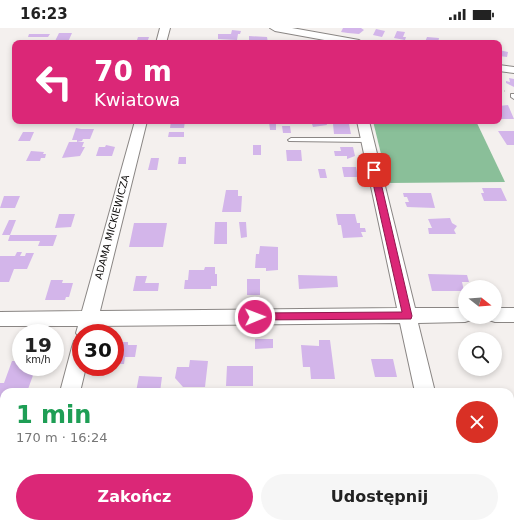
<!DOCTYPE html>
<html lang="pl">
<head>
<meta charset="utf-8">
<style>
	body { margin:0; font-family:"DejaVu Sans",sans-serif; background:#f6f6f6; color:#222; height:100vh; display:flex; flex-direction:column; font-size:15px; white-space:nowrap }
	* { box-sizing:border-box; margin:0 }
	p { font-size:13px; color:#767676 }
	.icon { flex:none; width:22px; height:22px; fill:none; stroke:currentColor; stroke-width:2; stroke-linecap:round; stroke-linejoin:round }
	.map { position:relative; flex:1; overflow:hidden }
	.panel { position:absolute; left:0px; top:360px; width:514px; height:140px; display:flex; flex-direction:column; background:#fff; border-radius:12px 12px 0 0; box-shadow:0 2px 6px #0003 }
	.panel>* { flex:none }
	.hud { position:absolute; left:12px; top:12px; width:490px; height:84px; border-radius:8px; box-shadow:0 2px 6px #0003; background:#db2777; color:#fff; overflow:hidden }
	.needle { width:26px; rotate:107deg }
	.buttons { position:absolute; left:458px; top:252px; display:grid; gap:8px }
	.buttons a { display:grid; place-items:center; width:44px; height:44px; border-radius:50%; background:#fff; box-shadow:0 2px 6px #0003; font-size:20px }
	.speed { position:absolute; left:12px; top:296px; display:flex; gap:8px; font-size:20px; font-weight:700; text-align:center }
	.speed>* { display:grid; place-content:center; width:52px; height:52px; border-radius:50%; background:#fff; box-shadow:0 2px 6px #0003; line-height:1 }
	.speed small { font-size:10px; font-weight:400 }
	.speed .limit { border:6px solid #d22; background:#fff; color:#111 }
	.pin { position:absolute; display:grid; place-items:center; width:34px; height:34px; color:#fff; margin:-17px; border-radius:8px; box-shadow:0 2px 6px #0006 }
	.me { position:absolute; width:44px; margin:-22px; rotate:89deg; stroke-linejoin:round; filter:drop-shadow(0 0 3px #0008) }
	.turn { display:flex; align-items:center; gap:14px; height:84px; padding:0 16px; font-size:18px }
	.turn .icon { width:52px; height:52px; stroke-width:2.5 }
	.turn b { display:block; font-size:28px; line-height:34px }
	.round { display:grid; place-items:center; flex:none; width:42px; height:42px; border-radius:21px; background:#f6f6f6 }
	.headline { display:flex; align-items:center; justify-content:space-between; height:68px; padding:0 16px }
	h1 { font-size:24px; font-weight:700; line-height:30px; color:#1e9e55 }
	.cta { display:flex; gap:8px; margin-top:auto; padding:8px 16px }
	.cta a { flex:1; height:46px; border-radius:24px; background:#db2777; color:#fff; font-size:16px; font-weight:700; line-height:46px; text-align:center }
	.cta a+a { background:#f6f6f6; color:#222 }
	.status { display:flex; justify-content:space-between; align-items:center; height:28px; padding:0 20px; background:#fff; direction:ltr }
	.status svg { height:11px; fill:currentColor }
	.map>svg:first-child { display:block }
	.forest { fill:#8abf99 }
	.building { fill:#d3b5ea }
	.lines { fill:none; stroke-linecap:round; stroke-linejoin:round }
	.service-casing { stroke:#8a8684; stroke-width:2 }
	.minor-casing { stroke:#8a8684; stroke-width:2 }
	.path { stroke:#adaaa8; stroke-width:1.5; stroke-dasharray:0.5 2; stroke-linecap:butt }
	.service { fill:#fff; fill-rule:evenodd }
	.minor { fill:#fff; fill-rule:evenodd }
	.route { fill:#db2777; stroke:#8e194d }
	.labels { text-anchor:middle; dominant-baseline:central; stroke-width:3; stroke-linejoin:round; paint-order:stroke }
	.street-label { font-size:10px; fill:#0d0c0b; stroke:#fffefe }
</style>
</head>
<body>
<div class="status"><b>16:23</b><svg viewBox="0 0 49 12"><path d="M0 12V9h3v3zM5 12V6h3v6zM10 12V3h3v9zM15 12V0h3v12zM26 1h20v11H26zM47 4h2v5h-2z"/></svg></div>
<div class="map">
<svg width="514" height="500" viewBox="0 0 514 500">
	<rect width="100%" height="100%" fill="#f4f0ee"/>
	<path class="forest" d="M 373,93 L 476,93 L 505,154 L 388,155 Z"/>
	<path class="building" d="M 343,0 L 361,0 L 364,2 L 359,6 L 348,5 L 341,4 Z
		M 376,1 L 385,3 L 382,9 L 373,7 Z
		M 232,2 L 241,3 L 240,6 L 238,6 L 237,12 L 218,11 L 218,6 L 231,6 Z
		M 397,3 L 405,4 L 403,9 L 406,9 L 405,12 L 394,10 Z
		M 59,5 L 72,5 L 68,14 L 54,15 Z
		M 29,6 L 50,6 L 48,9 L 28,9 Z
		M 249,8 L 267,9 L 268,15 L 249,14 Z
		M 138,9 L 149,9 L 147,15 L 136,15 Z
		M 427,9 L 439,10 L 438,15 L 425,14 Z
		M 499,22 L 508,24 L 507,29 L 499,28 Z
		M 509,50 L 514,51 L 514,59 L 506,55 L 506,53 L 510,54 Z
		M 508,77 L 514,91 L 499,91 L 499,78 Z
		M 171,93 L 185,93 L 184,100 L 170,100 Z
		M 311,93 L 326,93 L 327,97 L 313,99 Z
		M 269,94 L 276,94 L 276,102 L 270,102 Z
		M 333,96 L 349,96 L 351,106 L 334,106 Z
		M 282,98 L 290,98 L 291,105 L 283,105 Z
		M 76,100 L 81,101 L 94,101 L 90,111 L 83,111 L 82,113 L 77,114 L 77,112 L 72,112 Z
		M 498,103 L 514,103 L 514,117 L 507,117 Z
		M 23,104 L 34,104 L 30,113 L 18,113 Z
		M 169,104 L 184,104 L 184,109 L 168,109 Z
		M 69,114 L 84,114 L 82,119 L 85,119 L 80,128 L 62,130 Z
		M 106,117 L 115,119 L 112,128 L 96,128 L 99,119 L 105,119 Z
		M 253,117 L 261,117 L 261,127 L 253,127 Z
		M 340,119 L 353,119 L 355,128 L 347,131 L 347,128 L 335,128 L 334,123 L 341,123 Z
		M 286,122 L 301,122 L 302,133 L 287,133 Z
		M 31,123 L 44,124 L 43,126 L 46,126 L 45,130 L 41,130 L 40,133 L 26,133 Z
		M 179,129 L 186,129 L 186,136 L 178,136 Z
		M 151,130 L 159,130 L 157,142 L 148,142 Z
		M 342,139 L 356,139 L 358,149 L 344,149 Z
		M 318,141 L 325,141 L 327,150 L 320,150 Z
		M 482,160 L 501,160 L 507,173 L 484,173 L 481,165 L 484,165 Z
		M 226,162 L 238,162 L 238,168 L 242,168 L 241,184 L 222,184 Z
		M 403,165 L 431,165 L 435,180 L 407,179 L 405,174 L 409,174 L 407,169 L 404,169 Z
		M 4,168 L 20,168 L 15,180 L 0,180 Z
		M 59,186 L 75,186 L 71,199 L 55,200 Z
		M 336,186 L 355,186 L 357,195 L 360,195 L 360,200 L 365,200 L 366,204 L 361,204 L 363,209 L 343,210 L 341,197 L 338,197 Z
		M 450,190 L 452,195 L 457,198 L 454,202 L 456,206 L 429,206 L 428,200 L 432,200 L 428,191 Z
		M 9,192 L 16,192 L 10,207 L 2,207 Z
		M 215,194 L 227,194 L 227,216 L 214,216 Z
		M 239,194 L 246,194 L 247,209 L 241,210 Z
		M 134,195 L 167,195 L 163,219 L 129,219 Z
		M 10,207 L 57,207 L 53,218 L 38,218 L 40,213 L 8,213 Z
		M 260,218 L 278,219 L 278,242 L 266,243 L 266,240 L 255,240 L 256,226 L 259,226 Z
		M 17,224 L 22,224 L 20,228 L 25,228 L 26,225 L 34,225 L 27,241 L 14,241 L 9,254 L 0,254 L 0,228 L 15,228 Z
		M 205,239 L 215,239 L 215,246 L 217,246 L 217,258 L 211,258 L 211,261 L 184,261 L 185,252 L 188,252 L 189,242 L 204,242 Z
		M 428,246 L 467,247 L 469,254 L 462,254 L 464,263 L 432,263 Z
		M 298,247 L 337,248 L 338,259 L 299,261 Z
		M 136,248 L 147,248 L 145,255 L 159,255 L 158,263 L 133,263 Z
		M 247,251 L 260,251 L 260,267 L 247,267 Z
		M 51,252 L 63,252 L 62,255 L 73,255 L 69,269 L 66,269 L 65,272 L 45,272 Z
		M 255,311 L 273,311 L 273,320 L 255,321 Z
		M 319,312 L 330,312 L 335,351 L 311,351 L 310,339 L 303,339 L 301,317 L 319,318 Z
		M 115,314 L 128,314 L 128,317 L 137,317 L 135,329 L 125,329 L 124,336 L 115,336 Z
		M 371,331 L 393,331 L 397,349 L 375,349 Z
		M 190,332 L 208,333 L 205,359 L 183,359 L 175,350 L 177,339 L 189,339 Z
		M 12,333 L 21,333 L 21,339 L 36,339 L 27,364 L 4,364 L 4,371 L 0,371 L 0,355 L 4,355 Z
		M 227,338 L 253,338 L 253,358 L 226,358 Z
		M 139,348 L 162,349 L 160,364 L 136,364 Z
		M 499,361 L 501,364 L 462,364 L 461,362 Z
		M 510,389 L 514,389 L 514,403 L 512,403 L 510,398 Z
		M 4,415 L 4,445 L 0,445 L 0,427 Z
		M 510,489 L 514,490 L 514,500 L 494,500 L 493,496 L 510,496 Z
		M 114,496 L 139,496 L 138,500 L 114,500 Z"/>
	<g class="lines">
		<defs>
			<path id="service" d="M 511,66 L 514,66 L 514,71 L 511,69 Z
				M 291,110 L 367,110 L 370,112 L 367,114 L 289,113 L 288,112 Z"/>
			<path id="minor" d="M 160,0 L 170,0 L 166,15 L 156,15 Z
				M 270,0 L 292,0 L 359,12 L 364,15 L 341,15 L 275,3 Z
				M 499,37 L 514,39 L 514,45 L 499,43 Z
				M 135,93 L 147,93 L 100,283 L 397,280 L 357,93 L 369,93 L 415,280 L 465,280 L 465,289 L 473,289 L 471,292 L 465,294 L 418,295 L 435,364 L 415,364 L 400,295 L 96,298 L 94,305 L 81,305 L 81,339 L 86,339 L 80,364 L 60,364 L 72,319 L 74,313 L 80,311 L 76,305 L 78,298 L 0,298 L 0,284 L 82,283 Z
				M 495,280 L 514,280 L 514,294 L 495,294 L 489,292 L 487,289 L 495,289 Z
				M 23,496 L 47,496 L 46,500 L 22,500 Z
				M 443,496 L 467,496 L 468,500 L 444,500 Z"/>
		</defs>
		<use href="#service" class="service-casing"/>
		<use href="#minor" class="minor-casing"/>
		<path class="path" d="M 499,63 L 506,63"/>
		<use href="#service" class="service"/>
		<use href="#minor" class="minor"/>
	</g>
	<path class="route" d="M 371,140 L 378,142 L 412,288 L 411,291 L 251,292 L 250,289 L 255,285 L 402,284 L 370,142 Z"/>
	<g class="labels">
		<g class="street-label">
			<text transform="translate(112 199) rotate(-75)">ADAMA MICKIEWICZA</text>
		</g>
	</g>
</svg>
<div class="buttons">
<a><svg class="needle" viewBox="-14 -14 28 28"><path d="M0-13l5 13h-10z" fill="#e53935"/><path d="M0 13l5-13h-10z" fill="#767676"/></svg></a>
<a><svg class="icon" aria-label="search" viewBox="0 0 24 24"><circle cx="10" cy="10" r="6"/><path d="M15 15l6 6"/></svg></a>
</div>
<div class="speed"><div>19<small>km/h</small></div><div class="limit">30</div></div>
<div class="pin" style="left:374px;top:142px;background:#d93025"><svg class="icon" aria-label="arrive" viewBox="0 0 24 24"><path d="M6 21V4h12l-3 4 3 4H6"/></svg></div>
<svg class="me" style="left:255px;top:289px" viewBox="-20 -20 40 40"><circle r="17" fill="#db2777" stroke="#fff" stroke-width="3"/><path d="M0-11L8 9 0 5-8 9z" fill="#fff"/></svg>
<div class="hud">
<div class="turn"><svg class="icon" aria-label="left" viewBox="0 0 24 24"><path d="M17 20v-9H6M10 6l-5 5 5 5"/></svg><div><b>70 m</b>Kwiatowa</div></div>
</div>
<section class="panel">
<div class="headline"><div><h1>1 min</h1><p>170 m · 16:24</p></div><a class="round" style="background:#d93025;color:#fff"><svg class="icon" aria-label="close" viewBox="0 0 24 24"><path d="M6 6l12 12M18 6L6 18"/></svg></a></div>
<div class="cta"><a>Zakończ</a><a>Udostępnij</a></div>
</section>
</div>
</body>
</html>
